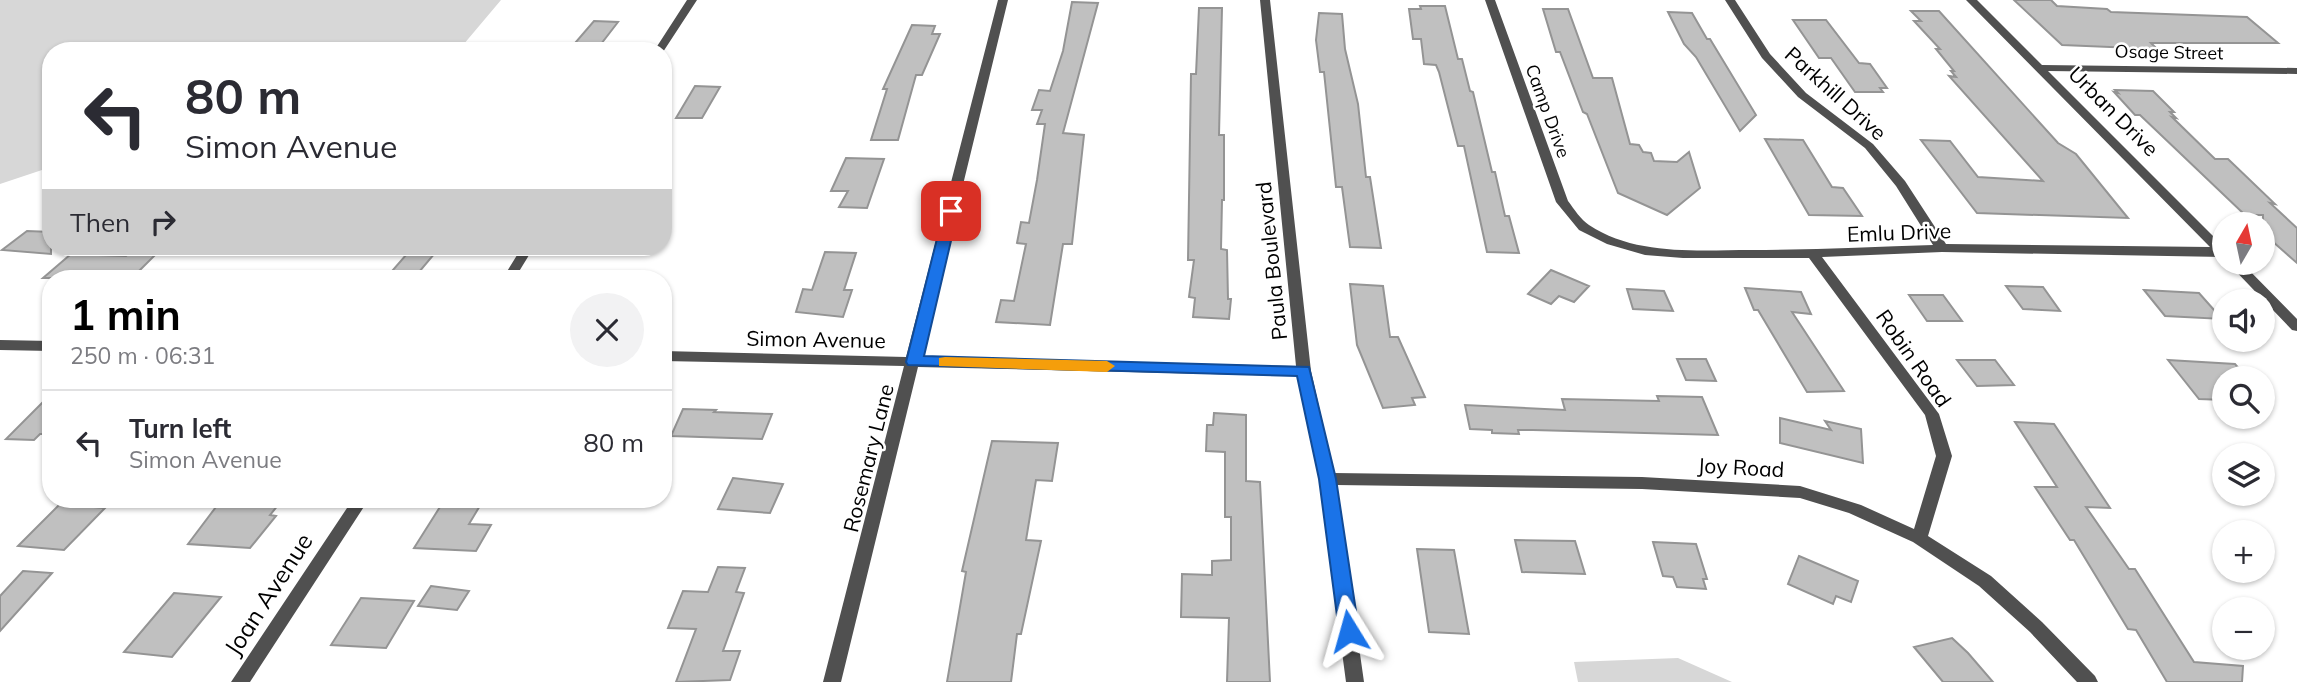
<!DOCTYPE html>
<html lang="en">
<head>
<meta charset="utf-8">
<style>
	body { margin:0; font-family:Mulish,sans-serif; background:#f2f2f3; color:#2b2b33; height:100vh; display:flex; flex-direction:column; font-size:26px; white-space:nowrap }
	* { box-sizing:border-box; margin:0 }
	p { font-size:23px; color:#7c7c81 }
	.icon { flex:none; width:38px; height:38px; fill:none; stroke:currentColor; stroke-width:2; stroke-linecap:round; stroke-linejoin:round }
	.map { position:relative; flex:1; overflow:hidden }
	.details { position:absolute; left:42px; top:270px; width:630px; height:238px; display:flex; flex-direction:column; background:#fff; border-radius:28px; box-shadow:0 2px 5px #0004 }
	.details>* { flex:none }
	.banner { position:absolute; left:42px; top:42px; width:630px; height:214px; border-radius:28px; box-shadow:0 2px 5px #0004; background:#fff; color:#2b2b33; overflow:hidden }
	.needle { width:46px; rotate:9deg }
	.tools { position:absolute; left:2212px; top:212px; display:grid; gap:14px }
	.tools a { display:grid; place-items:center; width:63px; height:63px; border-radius:50%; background:#fff; box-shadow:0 2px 5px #0004; font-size:35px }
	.pin { position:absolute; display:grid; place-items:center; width:60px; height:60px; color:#fff; margin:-30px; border-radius:14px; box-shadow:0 4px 10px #0006 }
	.me { position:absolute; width:77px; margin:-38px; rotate:352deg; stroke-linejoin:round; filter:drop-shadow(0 0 5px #0008) }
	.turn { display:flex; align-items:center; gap:24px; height:147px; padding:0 28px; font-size:32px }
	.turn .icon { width:91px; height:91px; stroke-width:2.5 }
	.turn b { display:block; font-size:49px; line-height:60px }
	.then { display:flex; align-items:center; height:66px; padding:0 28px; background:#0003; gap:14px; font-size:26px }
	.round { display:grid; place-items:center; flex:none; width:74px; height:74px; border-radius:37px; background:#f2f2f3 }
	.summary { display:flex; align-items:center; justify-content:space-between; height:119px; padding:0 28px }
	h1 { font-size:42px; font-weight:700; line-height:52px; color:#000 }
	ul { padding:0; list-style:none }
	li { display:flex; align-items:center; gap:21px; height:105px; padding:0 28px; border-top:2px solid #e1e1e2 }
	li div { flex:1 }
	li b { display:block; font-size:26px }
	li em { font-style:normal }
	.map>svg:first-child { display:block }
	.green { fill:#d7d7d7 }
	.building { fill:#c0c0c0; stroke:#949494; stroke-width:2 }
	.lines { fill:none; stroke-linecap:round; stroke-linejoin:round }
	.street { fill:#505050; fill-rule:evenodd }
	.route { fill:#1a73e8; stroke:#114b97; stroke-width:2 }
	.slow { fill:#f59e0b }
	.labels { text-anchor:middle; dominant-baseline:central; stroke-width:5; stroke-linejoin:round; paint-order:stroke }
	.far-street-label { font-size:18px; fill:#000; stroke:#fff }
	.street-label { font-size:21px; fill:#000; stroke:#fff }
	.near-street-label { font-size:24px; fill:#000; stroke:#fff }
</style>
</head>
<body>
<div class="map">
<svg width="2297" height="682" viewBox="0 0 2297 682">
	<rect width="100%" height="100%" fill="#fff"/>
	<path class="green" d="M 0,0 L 501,0 L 458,51 L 51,51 L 51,167 L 0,184 Z
		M 1678,658 L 1732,682 L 1578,682 L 1574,662 Z"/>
	<path class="building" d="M 2014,0 L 2051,0 L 2057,6 L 2107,9 L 2111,12 L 2247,17 L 2278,43 L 2151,43 L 2157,49 L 2062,45 Z
		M 1072,2 L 1098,3 L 1063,133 L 1084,135 L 1072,244 L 1063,244 L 1050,325 L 996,322 L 1001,300 L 1014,301 L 1026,244 L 1017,243 L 1021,222 L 1029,223 L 1037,180 L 1045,124 L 1037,124 L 1042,110 L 1032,110 L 1039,90 L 1050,91 L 1063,51 Z
		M 1420,6 L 1445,6 L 1458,59 L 1462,59 L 1470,91 L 1473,92 L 1492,172 L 1495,172 L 1505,216 L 1509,216 L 1519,253 L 1487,252 L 1464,146 L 1458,146 L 1439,72 L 1436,65 L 1424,64 L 1421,39 L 1413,39 L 1409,9 L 1421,9 Z
		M 1199,8 L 1222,8 L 1219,135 L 1224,135 L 1224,200 L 1222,200 L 1221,249 L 1227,250 L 1228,299 L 1231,299 L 1229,319 L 1193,317 L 1195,298 L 1189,297 L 1194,260 L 1188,260 L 1191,74 L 1196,74 Z
		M 1543,9 L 1568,9 L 1593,78 L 1612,78 L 1630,144 L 1639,145 L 1643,152 L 1651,153 L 1654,161 L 1677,162 L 1689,152 L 1700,188 L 1667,215 L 1618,193 L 1587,114 L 1583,112 L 1560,52 L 1556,52 Z
		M 1911,11 L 1939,11 L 2058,143 L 2076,154 L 2128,218 L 1977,213 L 1921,140 L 1950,141 L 1978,177 L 2043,181 L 1949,76 L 1956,77 L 1951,71 L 1954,71 L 1936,49 L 1940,49 L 1914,21 L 1921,21 Z
		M 1668,12 L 1692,13 L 1707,39 L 1710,39 L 1756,115 L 1740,131 L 1696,57 L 1684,44 Z
		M 1319,13 L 1342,14 L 1345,49 L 1358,104 L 1366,177 L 1370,177 L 1381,248 L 1350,247 L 1342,187 L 1336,187 L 1324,72 L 1320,72 L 1316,40 Z
		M 1793,20 L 1826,20 L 1859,63 L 1870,64 L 1887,88 L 1880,88 L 1883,92 L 1855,92 L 1831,58 L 1819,58 Z
		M 594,21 L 618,22 L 601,44 L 575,43 Z
		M 912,25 L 935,26 L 932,34 L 940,34 L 922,75 L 916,75 L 898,140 L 871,140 L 887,89 L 883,89 Z
		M 695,86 L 720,87 L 702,118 L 676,118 Z
		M 2115,90 L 2153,91 L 2174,112 L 2170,112 L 2176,118 L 2172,117 L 2215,159 L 2228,159 L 2275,204 L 2270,203 L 2297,228 L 2297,263 L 2263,233 L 2263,215 L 2245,215 L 2140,115 L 2135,115 L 2114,92 L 2118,93 Z
		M 1765,139 L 1803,140 L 1832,187 L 1843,188 L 1862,216 L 1809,215 Z
		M 846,158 L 884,159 L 867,208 L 839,207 L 848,191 L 831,191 Z
		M 27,231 L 51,232 L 51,254 L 2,250 Z
		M 137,247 L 163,247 L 132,278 L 43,278 L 71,254 L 126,256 Z
		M 413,247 L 440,247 L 414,278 L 386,278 Z
		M 825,252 L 856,253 L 844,290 L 852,290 L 843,317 L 796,312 L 803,289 L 812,290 Z
		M 1551,270 L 1589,286 L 1574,302 L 1559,296 L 1551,304 L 1528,294 Z
		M 1350,284 L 1383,286 L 1390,337 L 1398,337 L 1425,397 L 1412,398 L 1415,405 L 1383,408 L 1357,345 Z
		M 2006,286 L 2043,287 L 2060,311 L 2023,309 Z
		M 1745,288 L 1801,292 L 1811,314 L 1792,312 L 1844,391 L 1807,392 L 1758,310 L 1754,310 Z
		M 1627,289 L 1664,291 L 1673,311 L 1633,309 Z
		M 2144,290 L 2199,293 L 2222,319 L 2165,316 Z
		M 1909,295 L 1943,295 L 1962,321 L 1927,321 Z
		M 1677,359 L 1706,359 L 1716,381 L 1686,380 Z
		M 1957,360 L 1995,360 L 2014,385 L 1977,386 Z
		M 2168,360 L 2235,364 L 2247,378 L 2224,378 L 2224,400 L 2199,399 Z
		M 51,394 L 51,434 L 40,434 L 34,440 L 6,439 Z
		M 1657,396 L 1702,397 L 1718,435 L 1533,430 L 1518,430 L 1519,434 L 1492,433 L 1492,430 L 1470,429 L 1465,405 L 1565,410 L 1562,399 L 1659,401 Z
		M 683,409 L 716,410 L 714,412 L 772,414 L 762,439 L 671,436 Z
		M 1214,413 L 1246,415 L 1246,481 L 1260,482 L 1270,682 L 1227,682 L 1229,618 L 1181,617 L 1182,574 L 1212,575 L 1212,561 L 1231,560 L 1231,517 L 1225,517 L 1225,452 L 1206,451 L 1207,425 L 1213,425 Z
		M 1780,418 L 1831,430 L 1825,421 L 1861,429 L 1863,463 L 1780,443 Z
		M 2015,422 L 2054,424 L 2110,508 L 2086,507 L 2129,569 L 2135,569 L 2194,662 L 2243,666 L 2242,682 L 2167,682 L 2136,630 L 2128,629 L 2074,540 L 2070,540 L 2035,487 L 2057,487 Z
		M 992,441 L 1058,443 L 1052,481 L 1036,480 L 1026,540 L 1041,541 L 1021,634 L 1017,634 L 1011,682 L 947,682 L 966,572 L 962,571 Z
		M 733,478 L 783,484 L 770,513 L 718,509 Z
		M 222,499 L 283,499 L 270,515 L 276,516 L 250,548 L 188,544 Z
		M 445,499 L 484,499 L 469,524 L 491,525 L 476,551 L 414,548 Z
		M 60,504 L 105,508 L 64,550 L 18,546 Z
		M 1515,540 L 1575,541 L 1585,574 L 1522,572 Z
		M 1653,542 L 1696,544 L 1707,579 L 1703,579 L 1706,589 L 1677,587 L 1673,577 L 1663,576 Z
		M 1417,549 L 1454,550 L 1469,634 L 1429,632 Z
		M 1799,556 L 1858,581 L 1851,602 L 1836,596 L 1833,604 L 1788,584 Z
		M 718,567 L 745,568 L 736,592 L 744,593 L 723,651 L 740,651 L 730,680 L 676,682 L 696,629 L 668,628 L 683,591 L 708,592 Z
		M 23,571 L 52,573 L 0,631 L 0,596 Z
		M 431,586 L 469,591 L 457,610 L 418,606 Z
		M 174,593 L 221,597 L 172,657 L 124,652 Z
		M 361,598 L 414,601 L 386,648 L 331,645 Z
		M 1952,638 L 1968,653 L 1993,682 L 1943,682 L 1914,647 Z"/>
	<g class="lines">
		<path class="street" d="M 687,0 L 697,0 L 663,52 L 654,51 Z
			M 998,0 L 1008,0 L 921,357 L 1296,366 L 1260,0 L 1270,0 L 1311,371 L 1334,473 L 1642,477 L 1800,486 L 1861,505 L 1914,529 L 1936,456 L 1925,415 L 1809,258 L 1683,258 L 1645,255 L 1607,244 L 1579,230 L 1556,202 L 1485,0 L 1495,0 L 1568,201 C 1574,209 1581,220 1589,225 C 1636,256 1697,250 1751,250 C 1812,250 1873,247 1933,245 L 1896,186 L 1865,148 L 1798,97 L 1762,58 L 1725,0 L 1735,0 L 1770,54 L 1806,93 L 1873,144 L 1905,181 L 1946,244 L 2210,247 L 1966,0 L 1977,0 L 2042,65 L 2297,68 L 2297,74 L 2048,71 L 2224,247 L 2224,257 L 1942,252 L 1822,257 L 1939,414 L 1952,456 L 1928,536 L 1991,576 L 2042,622 L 2095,676 L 2098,682 L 2077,682 L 2030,632 L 1979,586 L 1913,542 L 1849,513 L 1800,498 L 1642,489 L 1336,485 L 1364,682 L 1346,682 L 1319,479 L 1298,376 L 918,367 L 841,682 L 823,682 L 904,366 L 663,361 L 663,351 L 906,357 Z
			M 522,247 L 534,247 L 515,278 L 503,278 Z
			M 2227,262 L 2241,262 L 2297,319 L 2297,331 L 2292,330 Z
			M 0,340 L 51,341 L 51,351 L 0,350 Z
			M 353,499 L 369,499 L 250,682 L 231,682 Z"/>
	</g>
	<path class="route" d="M 951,206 L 958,211 L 924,356 L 1309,367 L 1336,479 L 1359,631 L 1356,637 L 1341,637 L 1339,631 L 1319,479 L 1297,376 L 908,365 L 906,362 L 944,211 Z"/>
	<path class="slow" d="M 945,357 L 1107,361 L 1115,366 L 1107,372 L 939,366 L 939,358 Z"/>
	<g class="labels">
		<g class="far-street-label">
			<text transform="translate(2169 52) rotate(1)">Osage Street</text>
			<text transform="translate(1548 111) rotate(70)">Camp Drive</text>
		</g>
		<g class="street-label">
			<text transform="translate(1836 93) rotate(42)">Parkhill Drive</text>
			<text transform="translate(2114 111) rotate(45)">Urban Drive</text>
			<text transform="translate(1899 232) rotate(-2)">Emlu Drive</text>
			<text transform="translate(1271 261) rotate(-96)">Paula Boulevard</text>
			<text transform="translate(816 339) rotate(1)">Simon Avenue</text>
			<text transform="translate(1914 358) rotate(55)">Robin Road</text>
			<text transform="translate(868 458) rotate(-76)">Rosemary Lane</text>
			<text transform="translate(1741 467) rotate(3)">Joy Road</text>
		</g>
		<g class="near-street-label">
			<text transform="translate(268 594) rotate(-57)">Joan Avenue</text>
		</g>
	</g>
</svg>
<div class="tools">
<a><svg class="needle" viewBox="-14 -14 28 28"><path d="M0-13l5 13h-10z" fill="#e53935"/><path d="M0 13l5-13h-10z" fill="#7c7c81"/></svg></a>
<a><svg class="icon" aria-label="sound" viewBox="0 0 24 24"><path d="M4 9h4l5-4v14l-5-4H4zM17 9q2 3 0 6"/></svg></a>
<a><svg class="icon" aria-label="search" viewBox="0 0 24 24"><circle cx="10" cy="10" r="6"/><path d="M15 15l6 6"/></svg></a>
<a><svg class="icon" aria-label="layers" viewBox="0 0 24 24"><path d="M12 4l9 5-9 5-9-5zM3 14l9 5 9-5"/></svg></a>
<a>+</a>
<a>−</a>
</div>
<div class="pin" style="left:951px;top:211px;background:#d93025"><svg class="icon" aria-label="arrive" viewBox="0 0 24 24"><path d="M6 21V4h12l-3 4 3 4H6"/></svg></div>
<svg class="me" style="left:1349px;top:631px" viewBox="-20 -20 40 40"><path d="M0-17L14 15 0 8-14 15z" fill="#1a73e8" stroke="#fff" stroke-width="4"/></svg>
<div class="banner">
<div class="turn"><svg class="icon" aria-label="left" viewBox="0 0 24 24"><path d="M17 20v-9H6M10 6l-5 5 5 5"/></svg><div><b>80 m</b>Simon Avenue</div></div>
<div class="then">Then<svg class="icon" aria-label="right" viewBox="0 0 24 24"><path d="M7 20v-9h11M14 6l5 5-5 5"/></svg></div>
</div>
<section class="details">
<div class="summary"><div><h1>1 min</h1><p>250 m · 06:31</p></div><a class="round"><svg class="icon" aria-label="close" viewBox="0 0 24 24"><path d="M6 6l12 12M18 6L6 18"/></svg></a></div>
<ul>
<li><svg class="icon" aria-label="left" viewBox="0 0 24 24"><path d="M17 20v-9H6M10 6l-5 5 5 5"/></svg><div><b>Turn left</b><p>Simon Avenue</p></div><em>80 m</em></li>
</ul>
</section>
</div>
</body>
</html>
